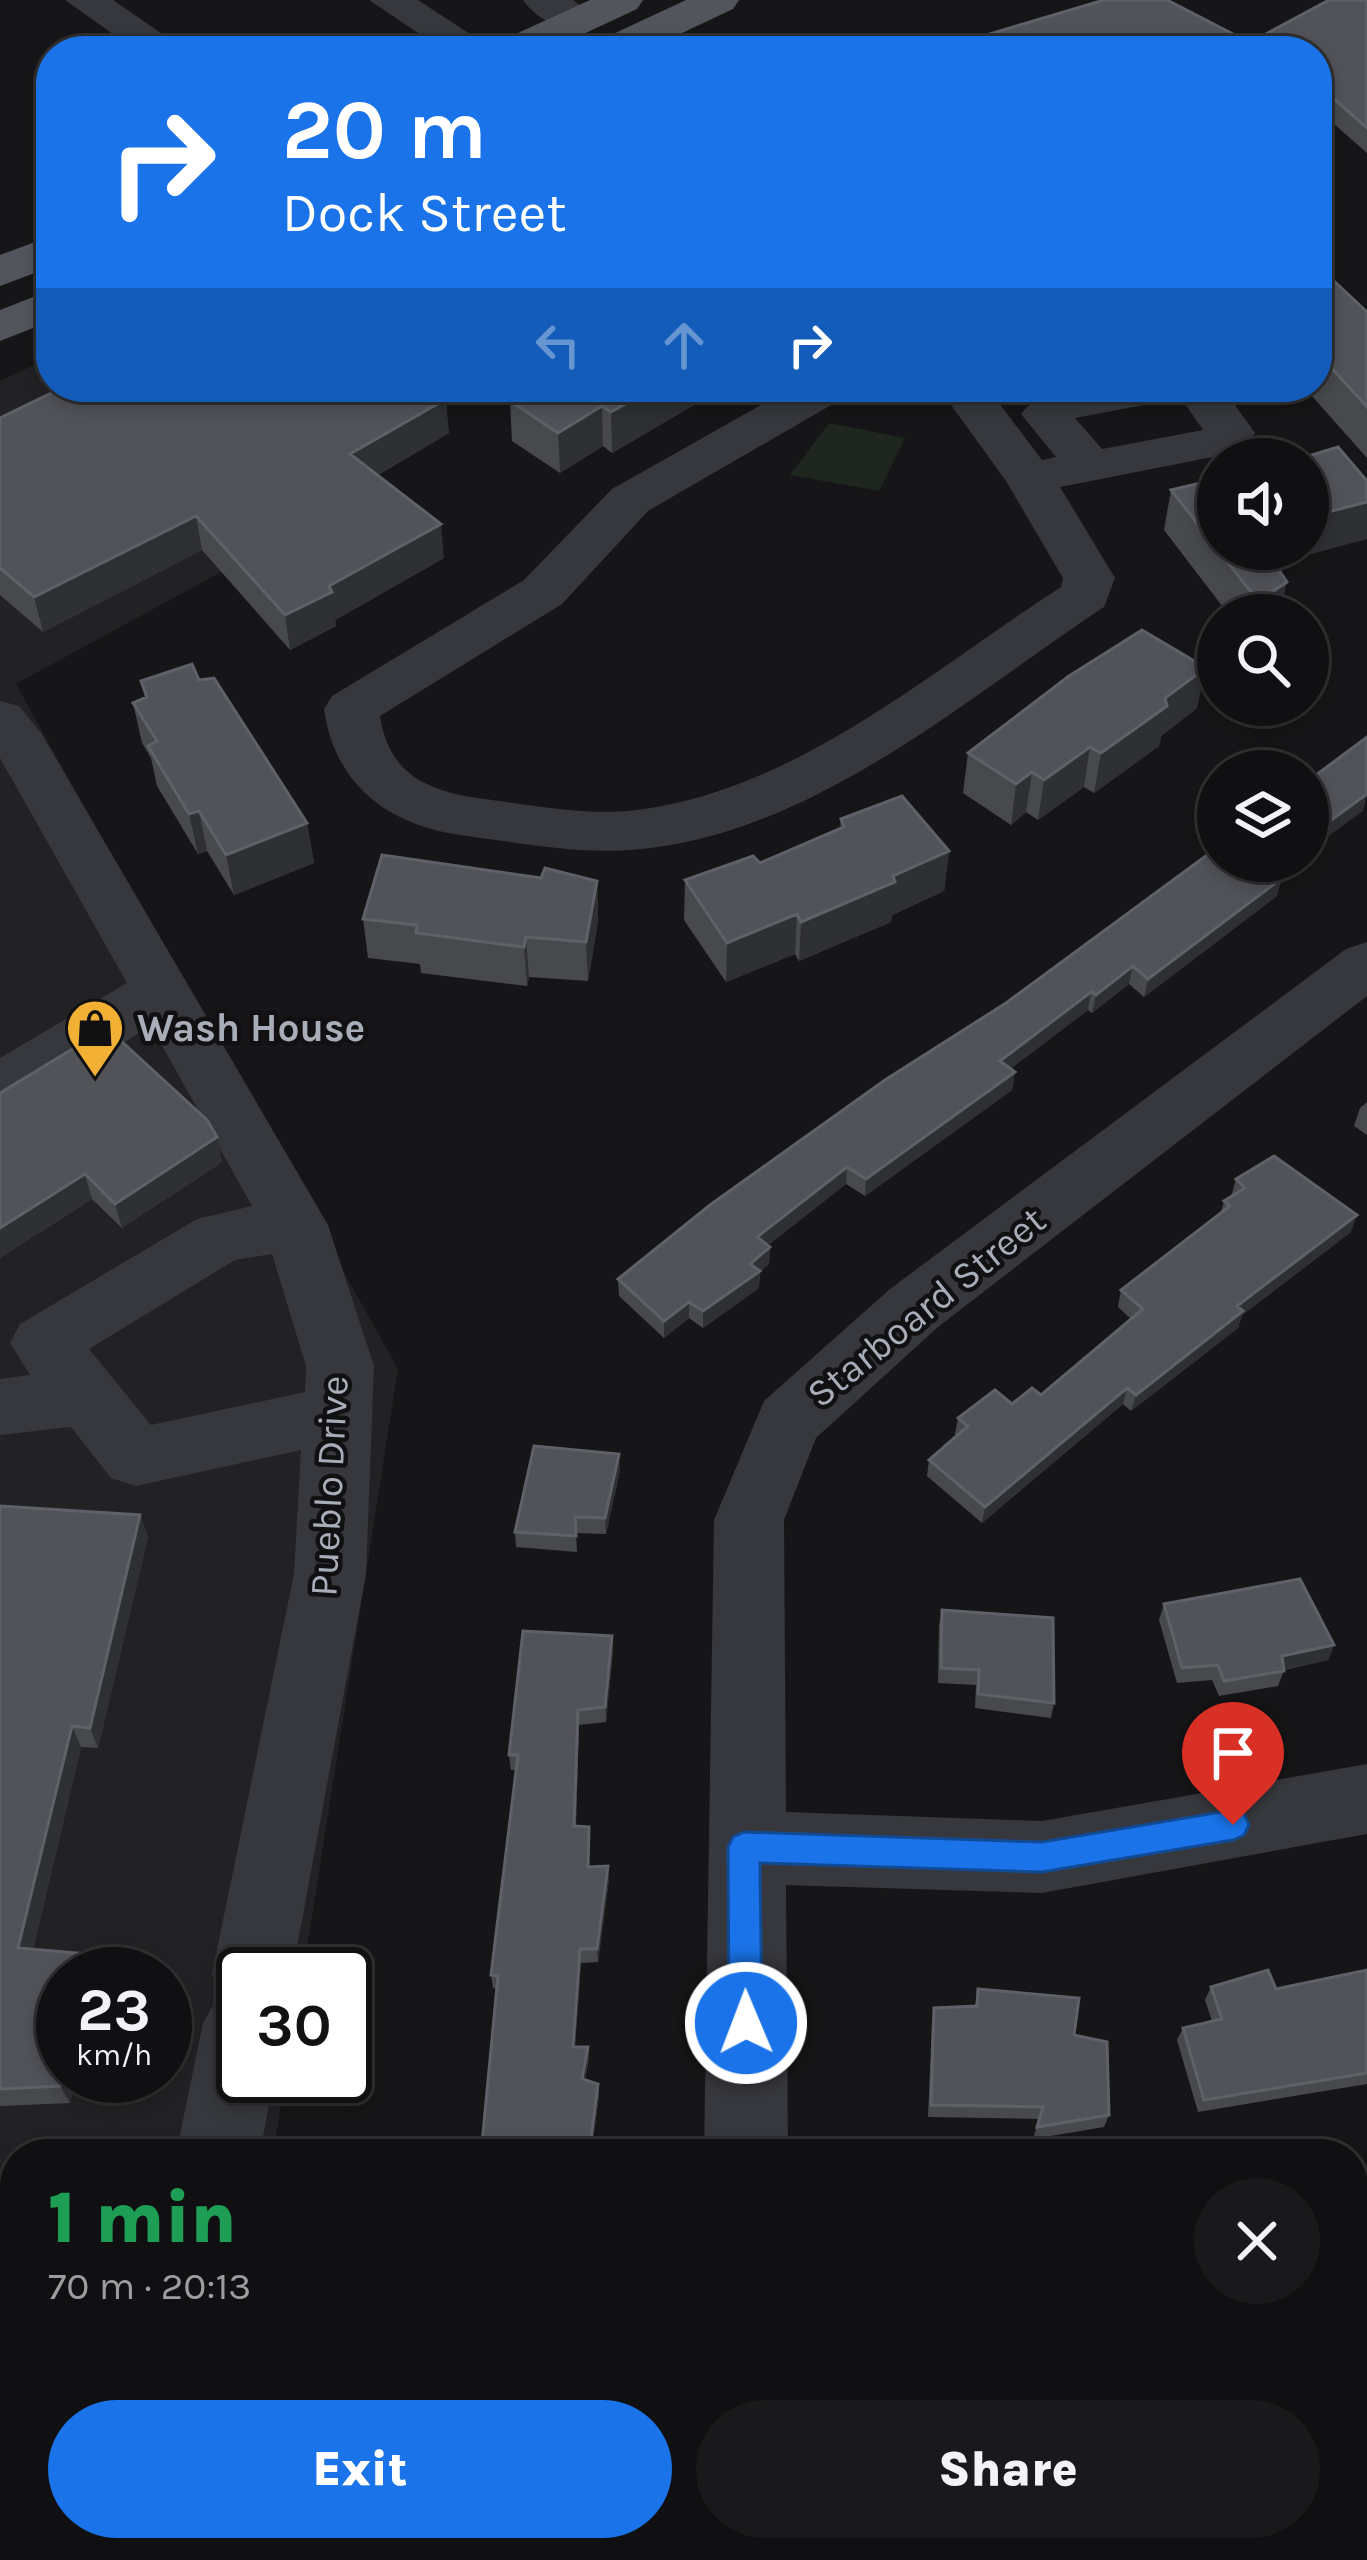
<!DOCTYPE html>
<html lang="en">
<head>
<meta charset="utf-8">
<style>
	body { margin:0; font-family:Karla,sans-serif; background:#19191b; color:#f1f3f6; height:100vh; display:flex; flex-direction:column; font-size:45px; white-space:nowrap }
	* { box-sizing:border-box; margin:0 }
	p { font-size:39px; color:#9c9d9f }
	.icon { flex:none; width:66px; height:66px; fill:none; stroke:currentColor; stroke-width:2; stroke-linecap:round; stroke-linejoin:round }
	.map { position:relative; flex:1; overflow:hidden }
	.drawer { position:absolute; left:0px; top:2139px; width:1368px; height:423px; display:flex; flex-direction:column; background:#101012; border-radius:48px 48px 0 0; box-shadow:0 6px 18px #0003,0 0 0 3px #303032 }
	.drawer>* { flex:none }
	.banner { position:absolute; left:36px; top:36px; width:1296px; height:366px; border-radius:48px; box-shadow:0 6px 18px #0003,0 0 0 3px #303032; background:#1a73e8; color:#fff; overflow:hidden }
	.controls { position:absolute; left:1197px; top:438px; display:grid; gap:24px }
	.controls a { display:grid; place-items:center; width:132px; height:132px; border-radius:50%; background:#101012; box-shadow:0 6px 18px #0003,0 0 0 3px #303032; font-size:60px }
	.speed { position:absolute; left:36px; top:1947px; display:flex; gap:24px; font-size:60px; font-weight:700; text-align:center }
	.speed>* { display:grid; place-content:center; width:156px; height:156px; border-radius:50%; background:#101012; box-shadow:0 6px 18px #0003,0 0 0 3px #303032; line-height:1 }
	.speed small { font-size:30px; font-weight:400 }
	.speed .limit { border:6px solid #111; border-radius:18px; background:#fff; color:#111 }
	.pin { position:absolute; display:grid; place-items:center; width:102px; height:102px; color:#fff; margin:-123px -51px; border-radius:50% 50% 50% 0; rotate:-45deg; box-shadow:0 0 12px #0007 }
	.pin .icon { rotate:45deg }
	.me { position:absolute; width:132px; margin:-66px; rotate:359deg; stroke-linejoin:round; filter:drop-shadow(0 0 9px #0008) }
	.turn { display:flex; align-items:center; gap:42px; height:252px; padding:0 48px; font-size:54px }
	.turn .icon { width:156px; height:156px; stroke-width:2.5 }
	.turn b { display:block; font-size:84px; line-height:102px }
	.lanes { display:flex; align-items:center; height:114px; padding:0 48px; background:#0003; justify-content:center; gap:60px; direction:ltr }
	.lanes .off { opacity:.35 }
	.round { display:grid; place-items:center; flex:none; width:126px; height:126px; border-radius:63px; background:#19191b }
	.summary { display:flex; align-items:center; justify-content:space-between; height:204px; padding:0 48px }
	h1 { font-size:72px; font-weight:800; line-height:90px; color:#1e9e55 }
	.primary-button { display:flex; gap:24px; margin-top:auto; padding:24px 48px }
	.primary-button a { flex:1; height:138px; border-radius:72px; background:#1a73e8; color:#fff; font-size:48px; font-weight:800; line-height:138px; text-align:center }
	.primary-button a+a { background:#19191b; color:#f1f3f6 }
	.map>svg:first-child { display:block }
	.built { fill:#222225; fill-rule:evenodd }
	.green { fill:#1e261f }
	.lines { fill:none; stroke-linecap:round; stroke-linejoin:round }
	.minor { fill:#37383d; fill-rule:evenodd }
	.major { fill:#53555c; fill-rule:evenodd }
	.wall { fill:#47494d }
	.shaded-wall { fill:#2f3033 }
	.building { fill:#525359; stroke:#5f6168; stroke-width:3 }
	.route { fill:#1a73e8; stroke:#114b97; stroke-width:3 }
	.labels { text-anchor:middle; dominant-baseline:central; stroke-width:9; stroke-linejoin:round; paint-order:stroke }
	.poi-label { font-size:39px; font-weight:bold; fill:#a8adb8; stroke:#111113; text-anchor:start }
	.street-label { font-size:39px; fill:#a8adb8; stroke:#111113 }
</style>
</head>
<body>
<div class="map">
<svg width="1367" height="2560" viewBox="0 0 1367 2560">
	<rect width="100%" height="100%" fill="#161618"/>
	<path class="built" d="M 51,357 L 51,387 L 179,387 L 346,504 L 16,684 L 398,1369 L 303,1974 L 243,1974 L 243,2076 L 286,2076 L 273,2154 L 15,2154 L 15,2547 L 209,2547 L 207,2560 L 0,2560 L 0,381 ZM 63,1974 L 165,1974 L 165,2076 L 63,2076 Z"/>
	<path class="green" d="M 829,423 L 905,438 L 879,491 L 790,475 Z"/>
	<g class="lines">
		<path class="minor" d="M 65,0 L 113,0 L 187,51 L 137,51 Z
			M 369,0 L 418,0 L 496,51 L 445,51 Z
			M 523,0 L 573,0 L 600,20 L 594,29 C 569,35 537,21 523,0 Z
			M 793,387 L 852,387 L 845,397 L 648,511 L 562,604 L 380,716 C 390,781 436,793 492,800 C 539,806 590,816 637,810 C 795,791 932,670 1061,587 L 1063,578 L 1006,481 L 938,387 L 987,387 L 1042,460 L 1056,457 L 1021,414 C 1049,373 1174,387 1222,387 L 1255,433 L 1238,452 L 1060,487 L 1115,578 L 1104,607 C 962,701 808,838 630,850 C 576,854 520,843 467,836 C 392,827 335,788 324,709 L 332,696 L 524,580 L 612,489 ZM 1181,398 L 1203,430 L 1102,449 L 1075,418 Z
			M 0,701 L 19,706 L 41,733 L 328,1225 L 374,1366 L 366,1574 L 292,1974 L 243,1974 L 243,2076 L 274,2076 L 260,2154 L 176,2154 L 203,2023 L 220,1993 L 212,1974 L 294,1574 L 301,1450 L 136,1486 L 111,1478 L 71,1427 L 0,1435 L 0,1379 L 30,1375 L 10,1343 L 20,1324 L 197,1219 L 252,1206 L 151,1026 L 22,1104 L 0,1110 L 0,1058 L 127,983 L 0,758 ZM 272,1254 L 306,1366 L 305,1392 L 151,1425 L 89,1349 L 235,1260 Z
			M 1367,942 L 1367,996 L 938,1327 L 816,1438 L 784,1520 L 786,1812 L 1042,1821 L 1367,1764 L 1367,1834 L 1042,1893 L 786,1885 L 788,2154 L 704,2154 L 714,1520 L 764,1401 L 890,1289 L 1346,949 Z
			M 96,2547 L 188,2547 L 185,2560 L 93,2560 Z
			M 704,2547 L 796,2547 L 796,2560 L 704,2560 Z"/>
		<path class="major" d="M 590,0 L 643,0 L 637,9 L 547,51 L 492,51 L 498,42 Z
			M 686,0 L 739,0 L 733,9 L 644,51 L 590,51 L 596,42 Z
			M 51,236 L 51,267 L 0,286 L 0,255 Z
			M 51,290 L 51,321 L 0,341 L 0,310 Z"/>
	</g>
	<path class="wall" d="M 1367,0 L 1367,153 L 1317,109 L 1317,51 L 959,51 L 959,43 L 1260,48 L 1262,36 Z
		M 1317,286 L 1367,312 L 1367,458 L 1304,387 L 1317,387 Z
		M 536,387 L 721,387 L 721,389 L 612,453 L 603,446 L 560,473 L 512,441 L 510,401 Z
		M 0,418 L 449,433 L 378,475 L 444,558 L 335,620 L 336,626 L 290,650 L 202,550 L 43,632 L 0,595 Z
		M 1171,490 L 1275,564 L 1279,615 L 1229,615 L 1164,530 Z
		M 199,680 L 307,823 L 314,863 L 234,895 L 207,851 L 198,854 L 157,786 L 151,758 L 142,743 L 133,703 L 145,698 L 141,681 Z
		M 1197,708 L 1161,736 L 1159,746 L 1094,793 L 1084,787 L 1038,820 L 1026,812 L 1011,825 L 963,793 L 968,753 Z
		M 841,819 L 949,851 L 944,891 L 892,915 L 891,922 L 799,961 L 795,954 L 726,982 L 684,920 L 685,880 L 760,863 L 840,829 Z
		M 1277,874 L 1277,896 L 1144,997 L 1129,984 L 1092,1013 L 1088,1010 L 1010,1069 L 1015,1072 L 1012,1090 L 865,1196 L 846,1184 L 768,1245 L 770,1247 L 769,1264 L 760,1272 L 759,1288 L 703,1328 L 689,1318 L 664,1338 L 619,1296 L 618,1279 Z
		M 541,878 L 597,881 L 598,921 L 588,981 L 529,977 L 527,986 L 421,973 L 420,964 L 368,958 L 363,919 Z
		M 0,1093 L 222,1162 L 122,1228 L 92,1199 L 0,1258 Z
		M 1367,1102 L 1367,1135 L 1354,1126 L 1360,1108 Z
		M 1236,1179 L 1351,1232 L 1242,1315 L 1238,1328 L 1131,1411 L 1123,1404 L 982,1523 L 927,1476 L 929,1460 L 957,1436 L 955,1434 L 958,1418 L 1041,1395 L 1131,1319 L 1118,1307 L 1121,1290 L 1221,1212 L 1224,1201 L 1231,1197 Z
		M 620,1470 L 606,1534 L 576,1533 L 577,1552 L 516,1547 L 515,1532 Z
		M 0,1506 L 140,1515 L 148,1537 L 98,1748 L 81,1747 L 33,1950 L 98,1973 L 63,2076 L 76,2076 L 70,2103 L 0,2106 Z
		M 1164,1604 L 1334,1645 L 1328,1660 L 1284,1670 L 1278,1686 L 1219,1696 L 1212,1680 L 1177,1683 L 1159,1620 Z
		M 942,1610 L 1054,1703 L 1051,1718 L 975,1708 L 976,1685 L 938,1683 L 939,1625 Z
		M 613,1651 L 606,1722 L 579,1725 L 576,1826 L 589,1827 L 589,1867 L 609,1880 L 598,1962 L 581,1963 L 575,2047 L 588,2047 L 589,2059 L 585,2080 L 598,2084 L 599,2096 L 591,2154 L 481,2154 L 497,1989 L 493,1988 L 491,1975 L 516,1770 L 511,1770 L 509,1755 Z
		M 1367,1970 L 1367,2084 L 1198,2112 L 1177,2040 L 1183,2028 L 1212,2021 L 1205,2000 L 1211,1987 L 1276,1989 Z
		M 978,1989 L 1074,2035 L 1109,2115 L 1104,2127 L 1033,2139 L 1039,2119 L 928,2117 L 932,2021 L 934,2008 L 975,2006 Z"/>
	<path class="shaded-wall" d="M 655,387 L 721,387 L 721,389 L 612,453 L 611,412 Z
		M 446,399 L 449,433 L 355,488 L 350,454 Z
		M 602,406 L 603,446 L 560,473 L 558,433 Z
		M 1367,502 L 1367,539 L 1245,572 L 1250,549 L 1308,549 L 1308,517 Z
		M 196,516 L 202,550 L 43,632 L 34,597 Z
		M 441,524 L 444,558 L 335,620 L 336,626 L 290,650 L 285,615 L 329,586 Z
		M 1287,582 L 1279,615 L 1255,615 L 1258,601 Z
		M 1206,668 L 1197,708 L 1161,736 L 1159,746 L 1094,793 L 1101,753 L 1165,698 Z
		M 1090,747 L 1084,787 L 1038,820 L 1044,780 Z
		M 1032,772 L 1026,812 L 1011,825 L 1016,784 Z
		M 1367,794 L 1363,811 L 1308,851 L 1308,837 Z
		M 199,811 L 207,851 L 198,854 L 189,814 Z
		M 307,823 L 314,863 L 234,895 L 226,855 Z
		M 949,851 L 944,891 L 892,915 L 891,922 L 799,961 L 801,922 L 893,876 Z
		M 1275,861 L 1295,861 L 1261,885 L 1266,867 Z
		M 1282,878 L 1277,896 L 1144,997 L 1148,979 Z
		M 597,881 L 598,921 L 588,981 L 586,942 Z
		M 797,914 L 795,954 L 726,982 L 727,943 Z
		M 526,937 L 529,977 L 527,986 L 524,947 Z
		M 1133,966 L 1129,984 L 1092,1013 L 1096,995 Z
		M 1091,992 L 1088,1010 L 997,1079 L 1000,1061 Z
		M 1015,1072 L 1012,1090 L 865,1196 L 866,1179 Z
		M 217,1137 L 222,1162 L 122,1228 L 115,1204 Z
		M 847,1167 L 846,1184 L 756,1255 L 757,1237 Z
		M 85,1174 L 92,1199 L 0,1258 L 0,1228 Z
		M 1357,1215 L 1351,1232 L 1242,1315 L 1238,1328 L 1131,1411 L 1136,1395 L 1237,1306 Z
		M 770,1247 L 769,1264 L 760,1272 L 759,1288 L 703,1328 L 703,1311 L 750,1264 Z
		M 689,1302 L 689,1318 L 664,1338 L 664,1321 Z
		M 1127,1388 L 1123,1404 L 982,1523 L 985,1507 Z
		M 619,1454 L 620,1470 L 606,1534 L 605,1518 Z
		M 140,1515 L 148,1537 L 98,1748 L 90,1728 Z
		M 612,1636 L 613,1651 L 606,1722 L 605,1707 Z
		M 1334,1645 L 1328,1660 L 1276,1671 L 1282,1656 Z
		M 578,1710 L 579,1725 L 575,1840 L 574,1826 Z
		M 72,1726 L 81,1747 L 29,1967 L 18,1948 Z
		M 608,1866 L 609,1880 L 598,1962 L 597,1949 Z
		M 580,1949 L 581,1963 L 574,2059 L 573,2047 Z
		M 89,1954 L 98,1973 L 98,1974 L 85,1974 Z
		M 588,2047 L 589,2059 L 583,2091 L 582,2079 Z
		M 63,2072 L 63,2076 L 76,2076 L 70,2103 L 60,2086 Z
		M 598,2084 L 599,2096 L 591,2154 L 589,2154 Z"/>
	<path class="building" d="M 1104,0 L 1167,0 L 1266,51 L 969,51 L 959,43 Z
		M 1329,0 L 1367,0 L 1367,128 L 1317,84 L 1317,51 L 1279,51 L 1262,36 Z
		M 1335,282 L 1367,312 L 1367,407 L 1317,352 L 1317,286 Z
		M 64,387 L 430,387 L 446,399 L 350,454 L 441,524 L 329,586 L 332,592 L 285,615 L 196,516 L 34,597 L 0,568 L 0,418 Z
		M 536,387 L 655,387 L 611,412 L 602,406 L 558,433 L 510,401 Z
		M 1338,447 L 1367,481 L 1367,502 L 1308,517 L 1308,459 L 1299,459 Z
		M 1218,479 L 1218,549 L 1265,549 L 1287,582 L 1258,601 L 1171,490 Z
		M 1142,630 L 1206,668 L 1165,698 L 1167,706 L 1101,753 L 1090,747 L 1044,780 L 1032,772 L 1016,784 L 968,753 L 1069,676 Z
		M 192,664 L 199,680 L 214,678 L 307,823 L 226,855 L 199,811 L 189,814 L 148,746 L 157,741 L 133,703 L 147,697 L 141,681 Z
		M 1367,737 L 1367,794 L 1308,837 L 1308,781 Z
		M 902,796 L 949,851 L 893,876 L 895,882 L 801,922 L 797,914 L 727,943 L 685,880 L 753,856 L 760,863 L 844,827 L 841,819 Z
		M 1218,847 L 1218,861 L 1275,861 L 1266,867 L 1282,878 L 1148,979 L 1133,966 L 1096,995 L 1091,992 L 1000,1061 L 1015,1072 L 866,1179 L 847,1167 L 757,1237 L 770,1247 L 750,1264 L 760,1271 L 703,1311 L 689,1302 L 664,1321 L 618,1279 L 710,1205 L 885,1080 L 1006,1003 Z
		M 382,855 L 541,878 L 545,868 L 597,881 L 586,942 L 526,937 L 524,947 L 416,933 L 417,925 L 363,919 Z
		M 107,1028 L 207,1120 L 217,1137 L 115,1204 L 85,1174 L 0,1228 L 0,1093 Z
		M 1274,1156 L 1357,1215 L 1237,1306 L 1243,1311 L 1136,1395 L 1127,1388 L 985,1507 L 929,1460 L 968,1426 L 958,1418 L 995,1390 L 1012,1404 L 1032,1388 L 1041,1395 L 1143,1309 L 1121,1290 L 1230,1206 L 1224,1201 L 1245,1188 L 1236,1179 Z
		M 534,1446 L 619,1454 L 605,1518 L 575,1517 L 576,1536 L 515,1532 Z
		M 0,1506 L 140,1515 L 90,1728 L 72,1726 L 18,1948 L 89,1954 L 85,1974 L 63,1974 L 63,2072 L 60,2086 L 0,2089 Z
		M 1300,1579 L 1334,1645 L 1282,1656 L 1284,1671 L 1224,1681 L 1218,1665 L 1182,1668 L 1164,1604 Z
		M 942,1610 L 1053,1618 L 1054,1703 L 978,1694 L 979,1670 L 941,1668 Z
		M 523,1631 L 612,1636 L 605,1707 L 578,1710 L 574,1826 L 589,1827 L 588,1867 L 608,1866 L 597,1949 L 580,1949 L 573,2047 L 588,2047 L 582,2079 L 598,2084 L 589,2154 L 481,2154 L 498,1976 L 491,1975 L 518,1755 L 509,1755 Z
		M 1268,1970 L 1276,1989 L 1367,1970 L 1367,2073 L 1204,2100 L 1183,2028 L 1222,2019 L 1211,1987 Z
		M 978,1989 L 1079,1998 L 1074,2035 L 1107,2042 L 1109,2115 L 1037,2127 L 1043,2107 L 931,2105 L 934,2008 L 977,2006 Z"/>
	<path class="route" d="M 1233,1810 L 1244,1814 L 1249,1825 L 1244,1835 L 1233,1840 L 1042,1872 L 760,1863 L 762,2023 L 757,2034 L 746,2039 L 734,2034 L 729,2023 L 728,1847 L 733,1837 L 744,1832 L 1042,1842 Z"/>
	<defs>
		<symbol id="shop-pin" viewBox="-11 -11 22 30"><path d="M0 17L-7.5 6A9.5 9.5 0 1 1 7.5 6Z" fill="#f2b134" stroke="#111113"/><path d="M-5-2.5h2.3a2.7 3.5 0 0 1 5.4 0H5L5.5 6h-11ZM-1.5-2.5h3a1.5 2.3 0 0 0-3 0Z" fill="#111"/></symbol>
	</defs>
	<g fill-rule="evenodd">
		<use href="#shop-pin" x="62" y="995" width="66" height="90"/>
	</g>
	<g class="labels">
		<g class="poi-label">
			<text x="137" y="1028">Wash House</text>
		</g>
		<g class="street-label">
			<text transform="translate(926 1307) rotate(-39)">Starboard Street</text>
			<text transform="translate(329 1486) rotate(-87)">Pueblo Drive</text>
		</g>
	</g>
</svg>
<div class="controls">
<a><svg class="icon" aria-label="sound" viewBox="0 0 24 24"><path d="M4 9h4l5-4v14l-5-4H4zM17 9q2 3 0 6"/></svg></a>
<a><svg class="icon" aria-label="search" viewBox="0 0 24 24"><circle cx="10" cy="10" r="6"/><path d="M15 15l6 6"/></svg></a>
<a><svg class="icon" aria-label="layers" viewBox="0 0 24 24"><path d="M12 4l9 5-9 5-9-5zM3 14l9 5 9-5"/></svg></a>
</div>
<div class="speed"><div>23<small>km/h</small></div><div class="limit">30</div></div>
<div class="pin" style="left:1233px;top:1825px;background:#d93025"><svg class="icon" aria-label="arrive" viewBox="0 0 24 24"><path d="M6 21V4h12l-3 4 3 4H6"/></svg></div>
<svg class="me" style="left:746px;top:2023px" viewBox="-20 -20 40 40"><circle r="17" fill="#1a73e8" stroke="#fff" stroke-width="3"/><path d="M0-11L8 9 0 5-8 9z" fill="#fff"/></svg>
<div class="banner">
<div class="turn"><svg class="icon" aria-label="right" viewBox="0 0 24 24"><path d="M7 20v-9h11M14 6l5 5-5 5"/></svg><div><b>20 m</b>Dock Street</div></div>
<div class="lanes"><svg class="icon off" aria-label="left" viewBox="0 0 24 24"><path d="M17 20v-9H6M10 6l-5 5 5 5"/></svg><svg class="icon off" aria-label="ahead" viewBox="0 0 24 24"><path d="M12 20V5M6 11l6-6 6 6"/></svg><svg class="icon" aria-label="right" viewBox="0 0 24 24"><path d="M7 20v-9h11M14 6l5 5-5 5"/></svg></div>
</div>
<section class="drawer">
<div class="summary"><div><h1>1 min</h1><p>70 m · 20:13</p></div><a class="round"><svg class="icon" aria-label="close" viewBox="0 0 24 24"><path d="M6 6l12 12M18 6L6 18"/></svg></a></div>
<div class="primary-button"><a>Exit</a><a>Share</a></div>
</section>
</div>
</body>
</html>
